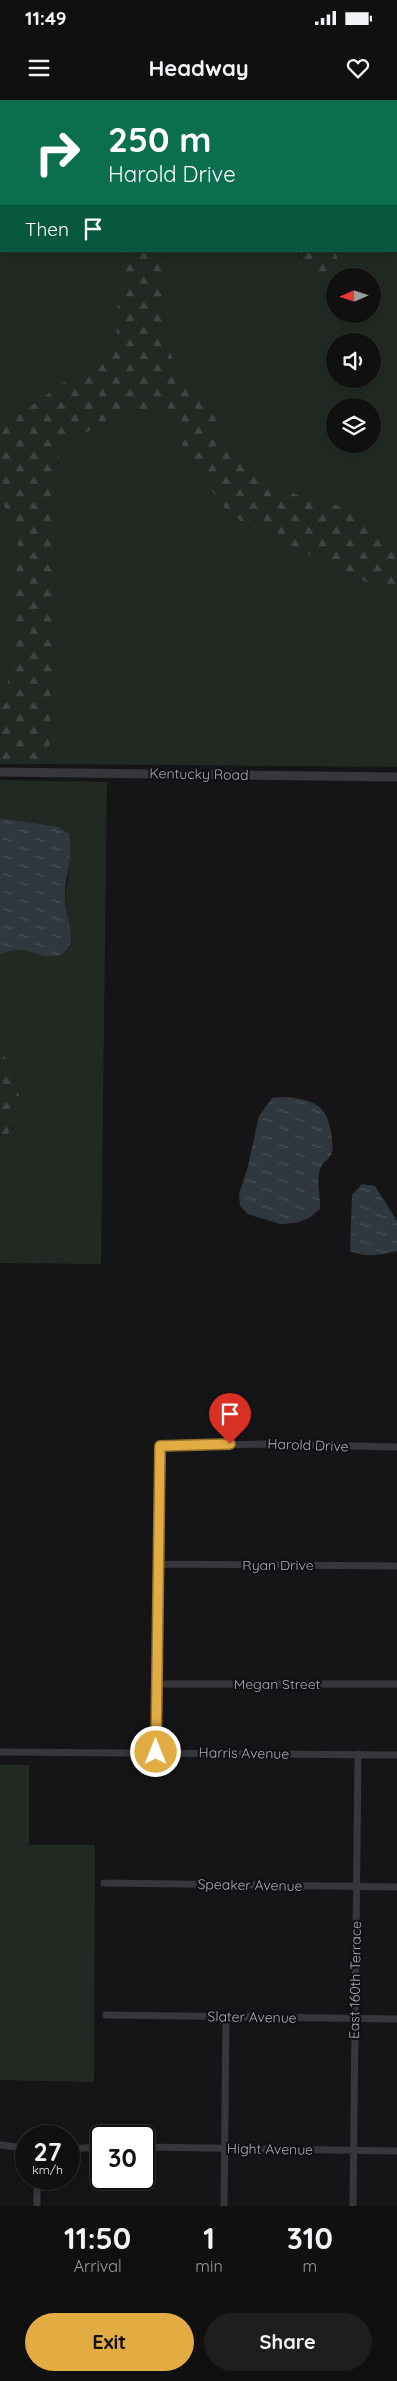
<!DOCTYPE html>
<html lang="en">
<head>
<meta charset="utf-8">
<style>
	body { margin:0; font-family:Quicksand,sans-serif; background:#1e1e1f; color:#f1f3f6; height:100vh; display:flex; flex-direction:column; font-size:19px; white-space:nowrap }
	* { box-sizing:border-box; margin:0 }
	p { font-size:16px; color:#9c9d9f }
	.icon { flex:none; width:28px; height:28px; fill:none; stroke:currentColor; stroke-width:2; stroke-linecap:round; stroke-linejoin:round }
	.map { position:relative; height:2106px; overflow:hidden }
	.side { display:flex; flex-direction:column; background:#101011; flex:1 }
	.side>* { flex:none }
	.banner { position:absolute; left:0px; top:0px; width:398px; height:152px; box-shadow:0 2px 8px #0003,0 0 0 1px #303031; background:#0b6e4f; color:#fff; overflow:hidden }
	.needle { width:32px; rotate:267deg }
	.buttons { position:absolute; left:326px; top:168px; display:grid; gap:10px }
	.buttons a { display:grid; place-items:center; width:55px; height:55px; border-radius:50%; background:#101011; box-shadow:0 2px 8px #0003,0 0 0 1px #303031; font-size:25px }
	.speed { position:absolute; left:15px; top:2025px; display:flex; gap:10px; font-size:25px; font-weight:700; text-align:center }
	.speed>* { display:grid; place-content:center; width:65px; height:65px; border-radius:50%; background:#101011; box-shadow:0 2px 8px #0003,0 0 0 1px #303031; line-height:1 }
	.speed small { font-size:12px; font-weight:400 }
	.speed .limit { border:2px solid #111; border-radius:8px; background:#fff; color:#111 }
	.pin { position:absolute; display:grid; place-items:center; width:42px; height:42px; color:#fff; margin:-51px -21px; border-radius:50% 50% 50% 0; rotate:-45deg; box-shadow:0 0 5px #0007 }
	.pin .icon { rotate:45deg }
	.me { position:absolute; width:55px; margin:-28px; rotate:0deg; stroke-linejoin:round; filter:drop-shadow(0 0 4px #0008) }
	.turn { display:flex; align-items:center; gap:18px; height:105px; padding:0 25px; font-size:22px }
	.turn .icon { width:65px; height:65px; stroke-width:2.5 }
	.turn b { display:block; font-size:35px; line-height:42px }
	.then { display:flex; align-items:center; height:48px; padding:0 25px; background:#0003; gap:10px; font-size:19px }
	.eta { display:flex; justify-content:space-evenly; align-items:center; height:85px; text-align:center }
	.eta b { font-size:30px; font-weight:700; line-height:35px }
	.primary-button { display:flex; gap:10px; margin-top:auto; padding:10px 25px }
	.primary-button a { flex:1; height:58px; border-radius:30px; background:#e2ac42; color:#111; font-size:20px; font-weight:700; line-height:58px; text-align:center }
	.primary-button a+a { background:#1e1e1f; color:#f1f3f6 }
	.status { display:flex; justify-content:space-between; align-items:center; height:35px; padding:0 25px; background:#101011; direction:ltr }
	.status svg { height:14px; fill:currentColor }
	header { display:flex; justify-content:space-between; align-items:center; height:65px; padding:0 25px; background:#101011; font-size:22px; font-weight:700 }
	.map>svg:first-child { display:block }
	.green { fill:#222922; fill-rule:evenodd }
	.forest { fill:url(#forest-firs) }
	.water { fill:url(#water-ripples) }
	.lines { fill:none; stroke-linecap:round; stroke-linejoin:round }
	.minor { stroke:#36373b; stroke-width:7 }
	.tertiary { stroke:#36373b; stroke-width:9 }
	.route-casing { stroke:#93702b; stroke-width:12 }
	.route { stroke:#e2ac42; stroke-width:9 }
	.labels { text-anchor:middle; dominant-baseline:central; stroke-width:4.5; stroke-linejoin:round; paint-order:stroke }
	.street-label { font-size:14px; fill:#a8acb6; stroke:#101012 }
</style>
</head>
<body>
<div class="status"><b>11:49</b><svg viewBox="0 0 49 12"><path d="M0 12V9h3v3zM5 12V6h3v6zM10 12V3h3v9zM15 12V0h3v12zM26 1h20v11H26zM47 4h2v5h-2z"/></svg></div>
<header><svg class="icon" aria-label="menu" viewBox="0 0 24 24"><path d="M4 6h16M4 12h16M4 18h16"/></svg>Headway<svg class="icon" aria-label="heart" viewBox="0 0 24 24"><path d="M12 20l-8-8c-3-5 5-10 8-4 3-6 11-1 8 4z"/></svg></header>
<div class="map">
<svg width="397" height="2106" viewBox="0 0 397 2106">
	<defs>
		<pattern id="forest-firs" width="22" height="20" patternUnits="userSpaceOnUse" patternTransform="scale(1.25)"><rect width="22" height="20" fill="#222922"/><path d="M5 1l3.5 6h-7zM16 11l3.5 6h-7z" fill="#3f4540"/></pattern>
		<pattern id="water-ripples" width="26" height="14" patternUnits="userSpaceOnUse" patternTransform="scale(1.25)"><rect width="26" height="14" fill="#2f383e"/><path d="M2 4q2-2 4 0t4 0M15 11q2-2 4 0t4 0" fill="none" stroke="#4a5258"/></pattern>
	</defs>
	<rect width="100%" height="100%" fill="#151517"/>
	<path class="green" d="M 0,0 L 103,1 L 1,1 L 1,151 L 121,151 L 116,245 L 21,313 L 0,320 Z
		M 295,0 L 397,0 L 397,442 C 385,435 376,422 364,416 C 330,398 286,398 254,376 C 229,358 222,330 208,304 C 203,294 191,289 184,280 C 159,245 162,192 166,151 L 298,151 L 298,157 L 331,184 L 335,182 L 335,214 L 372,214 L 372,176 L 343,176 L 335,151 L 396,151 L 396,1 ZM 335,241 L 372,241 L 372,279 L 335,279 ZM 335,306 L 372,306 L 372,344 L 335,344 Z
		M 150,311 L 167,319 L 198,371 L 242,422 L 397,497 L 397,667 L 49,664 L 59,344 L 126,315 Z
		M 0,399 L 15,423 L 18,448 L 6,602 L 0,611 Z
		M 0,680 L 107,682 L 101,1164 L 0,1163 L 0,1042 L 14,1027 L 19,993 L 15,978 L 0,949 L 0,855 C 16,844 32,851 49,856 L 71,840 L 65,796 L 68,778 L 70,740 L 25,723 L 0,718 Z
		M 0,1665 L 29,1665 L 29,1745 L 95,1745 L 94,1982 L 0,1980 Z"/>
	<path class="forest" d="M 121,151 L 166,151 C 162,192 159,245 184,280 C 191,289 203,294 208,304 C 222,330 229,358 254,376 C 286,398 330,398 364,416 C 376,422 385,435 397,442 L 397,497 L 242,422 L 224,407 L 198,371 L 167,319 L 150,311 L 126,315 L 59,344 L 49,664 L 0,664 L 0,611 L 6,602 L 18,448 L 15,423 L 0,399 L 0,320 L 21,313 L 116,245 Z
		M 298,151 L 335,151 L 344,176 L 335,176 L 335,182 L 331,184 L 303,169 Z
		M 0,949 C 14,972 28,1001 13,1027 C 10,1033 4,1037 0,1042 Z"/>
	<path class="water" d="M 0,718 L 58,727 L 68,733 C 75,754 64,777 65,798 C 65,810 72,831 71,840 C 70,846 65,853 60,855 C 39,862 24,840 0,855 Z
		M 288,997 C 314,1001 326,1004 331,1032 C 332,1040 334,1047 331,1055 C 329,1059 323,1062 321,1067 C 315,1080 321,1096 320,1109 L 309,1118 L 296,1123 L 280,1124 L 248,1114 L 240,1106 L 239,1094 L 248,1066 L 259,1016 L 272,998 Z
		M 362,1084 L 375,1086 L 397,1121 L 397,1151 C 381,1155 366,1158 350,1151 L 352,1095 Z"/>
	<g class="lines">
		<path class="minor" d="M 159,1464 L 397,1466
			M 157,1584 L 397,1584
			M 0,1652 L 397,1655
			M 156,1652 L 159,1346 L 265,1344 L 397,1347
			M 104,1783 L 397,1787
			M 106,1915 L 397,1919
			M 0,2045 L 26,2048
			M 144,2047 L 397,2051
			M 69,2049 L 101,2047
			M 37,2106 L 37,2079
			M 224,2106 L 226,1917
			M 353,2106 L 358,1654"/>
		<path class="tertiary" d="M 0,672 L 397,677"/>
	</g>
	<g class="lines">
		<defs>
			<path id="route" d="M 156,1652 L 160,1346 L 230,1344"/>
		</defs>
		<use href="#route" class="route-casing"/>
		<use href="#route" class="route"/>
	</g>
	<g class="labels">
		<g class="street-label">
			<text transform="translate(199 674) rotate(1)">Kentucky Road</text>
			<text transform="translate(308 1345) rotate(2)">Harold Drive</text>
			<text x="278" y="1465">Ryan Drive</text>
			<text x="277" y="1584">Megan Street</text>
			<text transform="translate(244 1653) rotate(1)">Harris Avenue</text>
			<text transform="translate(250 1785) rotate(1)">Speaker Avenue</text>
			<text transform="translate(355 1880) rotate(-89)">East 160th Terrace</text>
			<text transform="translate(252 1917) rotate(1)">Slater Avenue</text>
			<text transform="translate(270 2049) rotate(1)">Hight Avenue</text>
		</g>
	</g>
</svg>
<div class="buttons">
<a><svg class="needle" viewBox="-14 -14 28 28"><path d="M0-13l5 13h-10z" fill="#e53935"/><path d="M0 13l5-13h-10z" fill="#9c9d9f"/></svg></a>
<a><svg class="icon" aria-label="sound" viewBox="0 0 24 24"><path d="M4 9h4l5-4v14l-5-4H4zM17 9q2 3 0 6"/></svg></a>
<a><svg class="icon" aria-label="layers" viewBox="0 0 24 24"><path d="M12 4l9 5-9 5-9-5zM3 14l9 5 9-5"/></svg></a>
</div>
<div class="speed"><div>27<small>km/h</small></div><div class="limit">30</div></div>
<div class="pin" style="left:230px;top:1344px;background:#d93025"><svg class="icon" aria-label="arrive" viewBox="0 0 24 24"><path d="M6 21V4h12l-3 4 3 4H6"/></svg></div>
<svg class="me" style="left:156px;top:1652px" viewBox="-20 -20 40 40"><circle r="17" fill="#e2ac42" stroke="#fff" stroke-width="3"/><path d="M0-11L8 9 0 5-8 9z" fill="#fff"/></svg>
<div class="banner">
<div class="turn"><svg class="icon" aria-label="right" viewBox="0 0 24 24"><path d="M7 20v-9h11M14 6l5 5-5 5"/></svg><div><b>250 m</b>Harold Drive</div></div>
<div class="then">Then<svg class="icon" aria-label="arrive" viewBox="0 0 24 24"><path d="M6 21V4h12l-3 4 3 4H6"/></svg></div>
</div>
</div>
<section class="side">
<div class="eta">
<div><b>11:50</b><p>Arrival</p></div>
<div><b>1</b><p>min</p></div>
<div><b>310</b><p>m</p></div>
</div>
<div class="primary-button"><a>Exit</a><a>Share</a></div>
</section>
</body>
</html>
